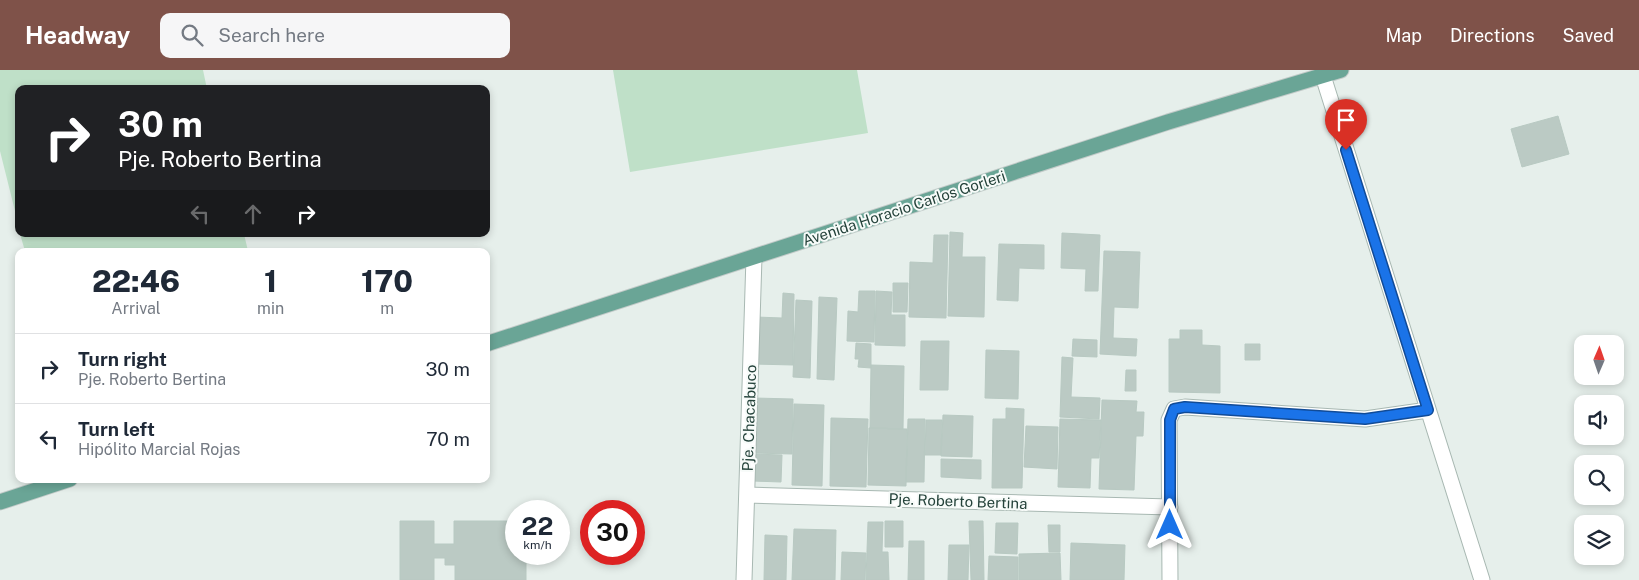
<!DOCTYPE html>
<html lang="en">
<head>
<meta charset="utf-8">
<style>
	body { margin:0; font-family:"Public Sans",sans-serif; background:#f6f6f7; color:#1f2937; height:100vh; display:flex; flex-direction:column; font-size:19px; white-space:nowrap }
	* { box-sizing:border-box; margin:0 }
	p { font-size:16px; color:#747a83 }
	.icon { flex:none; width:28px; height:28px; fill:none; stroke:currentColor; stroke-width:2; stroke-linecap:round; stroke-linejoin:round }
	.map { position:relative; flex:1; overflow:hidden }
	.details { position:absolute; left:15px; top:178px; width:475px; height:235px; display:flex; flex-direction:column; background:#fff; border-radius:10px; box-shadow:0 2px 8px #0003 }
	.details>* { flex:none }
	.top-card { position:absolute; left:15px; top:15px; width:475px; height:152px; border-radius:10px; box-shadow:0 2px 8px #0003; background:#202124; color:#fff; overflow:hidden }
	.needle { width:32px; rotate:2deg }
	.fabs { position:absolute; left:1574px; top:265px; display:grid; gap:10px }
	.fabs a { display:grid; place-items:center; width:50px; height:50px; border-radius:10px; background:#fff; box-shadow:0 2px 8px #0003; font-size:25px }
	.speed { position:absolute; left:505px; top:430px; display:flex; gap:10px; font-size:25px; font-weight:700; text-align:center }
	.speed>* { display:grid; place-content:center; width:65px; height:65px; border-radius:50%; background:#fff; box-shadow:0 2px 8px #0003; line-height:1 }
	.speed small { font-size:12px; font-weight:400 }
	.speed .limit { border:8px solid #d22; background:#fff; color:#111 }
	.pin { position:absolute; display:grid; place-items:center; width:42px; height:42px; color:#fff; margin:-51px -21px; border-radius:50% 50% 50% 0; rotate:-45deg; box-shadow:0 0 5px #0007 }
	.pin .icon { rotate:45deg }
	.me { position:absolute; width:55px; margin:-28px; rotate:0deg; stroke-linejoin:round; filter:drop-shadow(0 0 4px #0008) }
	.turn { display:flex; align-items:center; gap:18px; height:105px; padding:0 20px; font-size:22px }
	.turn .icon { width:65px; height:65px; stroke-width:2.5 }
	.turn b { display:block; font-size:35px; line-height:42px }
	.lanes { display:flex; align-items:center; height:48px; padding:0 20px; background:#0003; justify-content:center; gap:25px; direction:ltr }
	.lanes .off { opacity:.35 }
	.eta { display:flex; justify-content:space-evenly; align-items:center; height:85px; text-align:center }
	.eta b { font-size:30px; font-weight:800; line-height:35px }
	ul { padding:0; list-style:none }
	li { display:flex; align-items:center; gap:15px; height:70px; padding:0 20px; border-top:1px solid #e0e1e3 }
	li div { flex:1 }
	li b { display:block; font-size:19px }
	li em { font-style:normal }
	header { display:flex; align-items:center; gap:30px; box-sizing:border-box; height:70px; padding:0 25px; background:#7f5249; color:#fff }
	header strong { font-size:24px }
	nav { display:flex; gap:28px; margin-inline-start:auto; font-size:18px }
	.search { width:350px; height:45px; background:#f6f6f7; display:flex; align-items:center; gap:12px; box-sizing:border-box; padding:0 18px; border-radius:10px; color:#747a83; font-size:19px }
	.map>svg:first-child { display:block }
	.green { fill:#bfe0c8 }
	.building { fill:#bbcac4; stroke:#b8c9c2 }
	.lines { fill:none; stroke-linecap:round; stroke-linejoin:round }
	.minor-casing { stroke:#a8b8b2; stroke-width:17 }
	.major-casing { stroke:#c2cac8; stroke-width:17 }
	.minor { stroke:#fff; stroke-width:15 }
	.major { stroke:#6aa596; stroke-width:15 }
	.route-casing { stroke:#114b97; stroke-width:12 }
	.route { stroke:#1a73e8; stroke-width:9 }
	.labels { text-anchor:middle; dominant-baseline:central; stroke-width:4; stroke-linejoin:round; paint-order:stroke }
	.street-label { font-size:15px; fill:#24423a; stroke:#f7fbf9 }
</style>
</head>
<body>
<header>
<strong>Headway</strong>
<div class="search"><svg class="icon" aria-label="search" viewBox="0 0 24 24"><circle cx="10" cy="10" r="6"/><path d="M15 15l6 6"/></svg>Search here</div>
<nav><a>Map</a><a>Directions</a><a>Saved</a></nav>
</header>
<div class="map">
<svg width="1639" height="510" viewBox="0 0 1639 510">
	<rect width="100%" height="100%" fill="#e6efeb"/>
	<path class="green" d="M 0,0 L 203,0 L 207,19 L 19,19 L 19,157 L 0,81 Z
		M 613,0 L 857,0 L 868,63 L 630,102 Z
		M 20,164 L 244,164 L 248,181 L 25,181 Z"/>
	<path class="building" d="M 1558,46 L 1569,84 L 1522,97 L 1511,59 Z
		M 950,162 L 963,163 L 962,187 L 985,187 L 984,247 L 948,246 Z
		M 1062,163 L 1100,165 L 1098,221 L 1085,221 L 1086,199 L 1061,198 Z
		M 934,165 L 948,165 L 946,248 L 909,247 L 910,192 L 933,193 Z
		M 999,174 L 1044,175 L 1044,199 L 1019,198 L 1018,231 L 997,230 Z
		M 1104,181 L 1140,182 L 1138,238 L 1114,237 L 1113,268 L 1137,269 L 1136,286 L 1100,284 Z
		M 893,213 L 908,213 L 907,242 L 893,242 Z
		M 859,221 L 875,221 L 874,272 L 847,271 L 848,241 L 858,242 Z
		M 876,221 L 892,222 L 891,245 L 905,245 L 905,276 L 875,275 Z
		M 783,223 L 794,224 L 793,295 L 754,294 L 756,247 L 782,248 Z
		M 819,227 L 837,228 L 834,310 L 817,309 Z
		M 796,230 L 812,231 L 810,308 L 793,307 Z
		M 1180,260 L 1202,260 L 1202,275 L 1220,276 L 1220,323 L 1169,322 L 1169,269 L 1180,269 Z
		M 1073,269 L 1097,270 L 1097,287 L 1072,286 Z
		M 921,271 L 949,271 L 948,320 L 920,320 Z
		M 856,273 L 871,274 L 871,298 L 858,297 L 859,289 L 855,289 Z
		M 1245,274 L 1260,274 L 1260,290 L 1245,290 Z
		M 986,280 L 1019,281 L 1018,329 L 985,328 Z
		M 1062,287 L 1073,288 L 1071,327 L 1100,328 L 1099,349 L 1060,347 Z
		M 871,295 L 904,296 L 903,359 L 870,358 Z
		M 1126,300 L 1136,300 L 1136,321 L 1125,321 Z
		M 754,328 L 793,329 L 792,384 L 753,383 Z
		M 1102,330 L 1137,331 L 1136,342 L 1144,342 L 1143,366 L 1136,366 L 1134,420 L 1099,419 Z
		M 794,334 L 824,335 L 822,416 L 792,415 Z
		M 1006,338 L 1024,339 L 1022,418 L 992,418 L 993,349 L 1006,349 Z
		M 943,345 L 973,346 L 972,387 L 941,386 Z
		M 831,348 L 868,349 L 866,417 L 830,416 Z
		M 908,349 L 925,349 L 924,412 L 906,412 Z
		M 1060,349 L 1101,350 L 1099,388 L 1091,388 L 1090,418 L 1058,417 Z
		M 926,350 L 942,350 L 941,385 L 925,385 Z
		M 1026,356 L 1058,357 L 1057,399 L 1024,397 Z
		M 869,358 L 907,359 L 906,416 L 868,415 Z
		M 754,384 L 782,385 L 781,412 L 753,411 Z
		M 941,389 L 981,390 L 981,409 L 941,407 Z
		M 400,451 L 434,451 L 434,474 L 454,474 L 454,451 L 516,451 L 516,484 L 526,484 L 526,510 L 455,510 L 455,495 L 445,495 L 445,488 L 434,488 L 434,510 L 400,510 Z
		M 885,451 L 903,451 L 903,477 L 885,477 Z
		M 969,451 L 983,451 L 984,510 L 971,510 Z
		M 868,452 L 883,452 L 882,482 L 888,482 L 889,510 L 866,510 Z
		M 996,453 L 1018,453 L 1017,484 L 995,483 Z
		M 1048,455 L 1060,455 L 1060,482 L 1049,482 Z
		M 794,459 L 836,460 L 835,510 L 792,510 Z
		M 765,465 L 787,466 L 786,510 L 764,510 Z
		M 909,471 L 924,471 L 924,510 L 908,510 Z
		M 1071,473 L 1125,475 L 1124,510 L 1070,510 Z
		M 949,475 L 969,475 L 968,510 L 948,510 Z
		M 842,482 L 866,483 L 865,510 L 841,510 Z
		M 1060,483 L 1061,510 L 1019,510 L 1019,484 Z
		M 989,486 L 1018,487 L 1018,510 L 988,510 Z"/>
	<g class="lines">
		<defs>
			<path id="minor" d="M 1323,6 L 1482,510
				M 747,425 L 1170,437
				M 744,510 L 754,187
				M 1170,510 L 1169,350 L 1174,339 L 1185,337 L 1365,349 L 1428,340"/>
			<path id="major" d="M 486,274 L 1168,52 L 1341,0
				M 0,432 L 70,409"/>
		</defs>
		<use href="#minor" class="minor-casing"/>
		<use href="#major" class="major-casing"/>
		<use href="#minor" class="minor"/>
		<use href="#major" class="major"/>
	</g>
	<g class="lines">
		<defs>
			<path id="route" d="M 1170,455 L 1170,350 L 1174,339 L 1185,337 L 1365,349 L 1428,340 L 1346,80"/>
		</defs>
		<use href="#route" class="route-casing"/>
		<use href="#route" class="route"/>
	</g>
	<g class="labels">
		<g class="street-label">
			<text transform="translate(904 138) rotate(-18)">Avenida Horacio Carlos Gorleri</text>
			<text transform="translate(749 348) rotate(-88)">Pje. Chacabuco</text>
			<text transform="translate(958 431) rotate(2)">Pje. Roberto Bertina</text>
		</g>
	</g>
</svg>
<div class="fabs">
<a><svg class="needle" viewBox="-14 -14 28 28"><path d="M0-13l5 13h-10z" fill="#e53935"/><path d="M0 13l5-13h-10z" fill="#747a83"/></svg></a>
<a><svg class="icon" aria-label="sound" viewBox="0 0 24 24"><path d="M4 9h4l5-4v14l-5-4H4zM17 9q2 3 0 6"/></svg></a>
<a><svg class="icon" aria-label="search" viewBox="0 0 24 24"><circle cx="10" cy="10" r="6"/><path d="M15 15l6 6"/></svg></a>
<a><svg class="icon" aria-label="layers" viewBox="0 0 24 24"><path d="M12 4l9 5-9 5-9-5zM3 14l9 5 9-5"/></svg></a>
</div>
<div class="speed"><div>22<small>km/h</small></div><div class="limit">30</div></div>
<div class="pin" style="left:1346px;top:80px;background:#d93025"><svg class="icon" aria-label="arrive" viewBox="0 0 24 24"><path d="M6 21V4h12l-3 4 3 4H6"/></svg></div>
<svg class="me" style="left:1170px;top:455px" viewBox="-20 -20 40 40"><path d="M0-17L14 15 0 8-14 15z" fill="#1a73e8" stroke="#fff" stroke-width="4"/></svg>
<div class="top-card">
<div class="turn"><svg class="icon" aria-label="right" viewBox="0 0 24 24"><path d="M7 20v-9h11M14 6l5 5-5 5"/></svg><div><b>30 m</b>Pje. Roberto Bertina</div></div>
<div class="lanes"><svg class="icon off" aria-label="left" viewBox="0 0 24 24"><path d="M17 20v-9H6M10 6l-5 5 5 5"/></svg><svg class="icon off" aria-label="ahead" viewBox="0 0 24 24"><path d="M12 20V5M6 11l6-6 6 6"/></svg><svg class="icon" aria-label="right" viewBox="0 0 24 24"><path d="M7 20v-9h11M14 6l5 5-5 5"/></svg></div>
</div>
<section class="details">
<div class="eta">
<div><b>22:46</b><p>Arrival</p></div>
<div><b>1</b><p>min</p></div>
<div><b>170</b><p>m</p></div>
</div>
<ul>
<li><svg class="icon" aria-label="right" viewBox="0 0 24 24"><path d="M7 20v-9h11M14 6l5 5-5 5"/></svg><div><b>Turn right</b><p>Pje. Roberto Bertina</p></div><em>30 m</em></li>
<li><svg class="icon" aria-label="left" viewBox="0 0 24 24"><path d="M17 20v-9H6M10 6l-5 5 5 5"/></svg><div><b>Turn left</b><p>Hipólito Marcial Rojas</p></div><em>70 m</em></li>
</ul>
</section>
</div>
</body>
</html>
